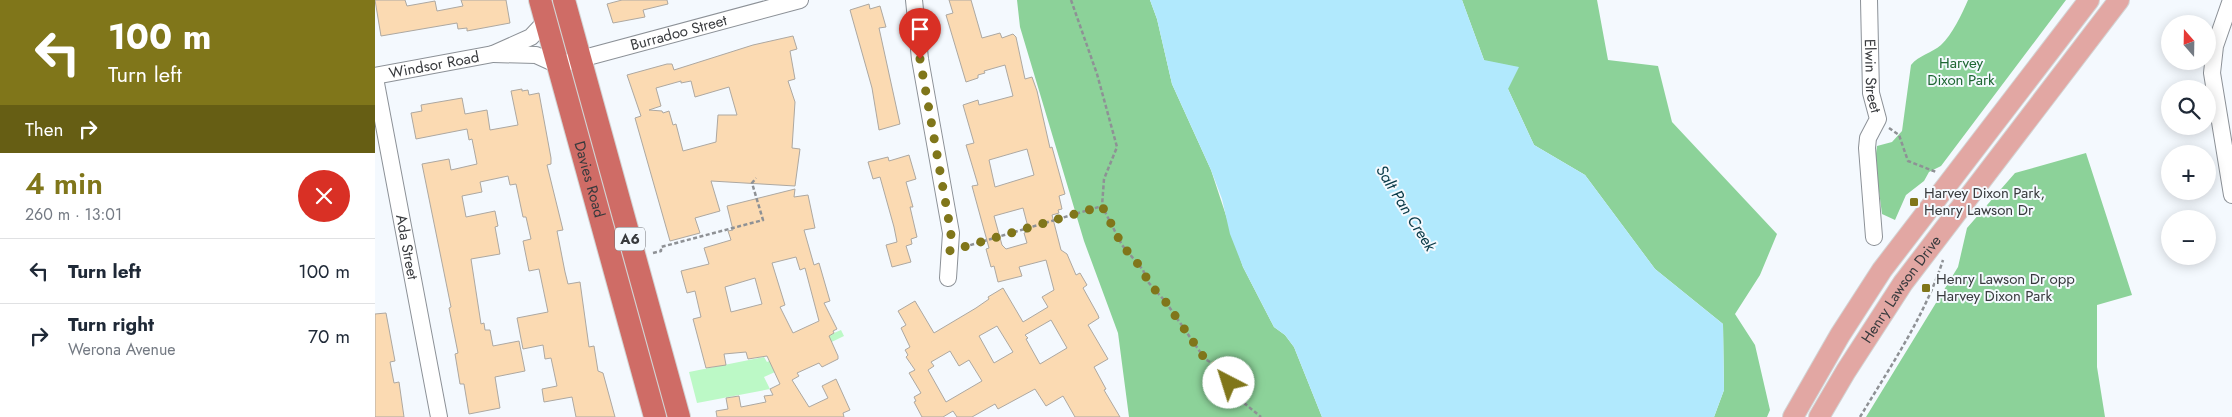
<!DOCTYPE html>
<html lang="en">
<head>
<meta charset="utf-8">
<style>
	body { margin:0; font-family:Jost,sans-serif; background:#f6f6f7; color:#1f2937; height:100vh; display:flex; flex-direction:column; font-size:19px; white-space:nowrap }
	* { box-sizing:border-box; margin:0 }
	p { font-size:16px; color:#747a83 }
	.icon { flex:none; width:28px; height:28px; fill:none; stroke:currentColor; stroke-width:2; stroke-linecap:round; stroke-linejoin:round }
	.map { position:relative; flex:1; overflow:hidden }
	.sheet { display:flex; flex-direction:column; background:#fff; width:375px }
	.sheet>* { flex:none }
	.top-card { background:#80761a; color:#fff; overflow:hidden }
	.needle { width:32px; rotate:340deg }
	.fabs { position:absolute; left:1786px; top:15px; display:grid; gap:10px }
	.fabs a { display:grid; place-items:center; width:55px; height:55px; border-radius:50%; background:#fff; box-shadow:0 2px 12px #0003; font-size:25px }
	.pin { position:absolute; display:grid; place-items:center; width:42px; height:42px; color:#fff; margin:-51px -21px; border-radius:50% 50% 50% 0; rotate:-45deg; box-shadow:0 0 5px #0007 }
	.pin .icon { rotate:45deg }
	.me { position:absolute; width:55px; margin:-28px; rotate:320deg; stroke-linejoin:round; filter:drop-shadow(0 0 4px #0008) }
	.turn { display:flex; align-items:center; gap:18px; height:105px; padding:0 25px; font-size:22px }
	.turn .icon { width:65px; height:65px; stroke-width:2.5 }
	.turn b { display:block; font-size:35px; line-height:42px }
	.then { display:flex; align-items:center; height:48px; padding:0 25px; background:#0003; gap:10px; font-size:19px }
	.round { display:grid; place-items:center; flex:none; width:52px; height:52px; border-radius:26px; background:#f6f6f7 }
	.overview { display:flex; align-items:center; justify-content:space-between; height:85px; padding:0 25px }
	h1 { font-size:30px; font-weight:600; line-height:38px; color:#80761a }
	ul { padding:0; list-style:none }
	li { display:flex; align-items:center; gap:15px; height:65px; padding:0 25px; border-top:1px solid #e0e1e3 }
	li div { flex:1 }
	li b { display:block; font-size:19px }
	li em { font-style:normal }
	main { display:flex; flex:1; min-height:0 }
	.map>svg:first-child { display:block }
	.green { fill:#bcf9c6 }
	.forest { fill:#8cd299 }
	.water { fill:#b1e9fd }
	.building { fill:#fbdab2; stroke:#ada8a1; fill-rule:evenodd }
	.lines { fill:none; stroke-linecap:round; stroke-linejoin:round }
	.minor-casing { stroke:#8c9197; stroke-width:18 }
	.major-casing { stroke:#d3d4d4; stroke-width:22 }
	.highway-casing { stroke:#d3d4d4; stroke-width:24 }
	.path { stroke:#8e9195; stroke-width:2.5; stroke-dasharray:4 2.5; stroke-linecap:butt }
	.minor { stroke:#fff; stroke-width:16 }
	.major { stroke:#e2a7a3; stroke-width:20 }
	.highway { stroke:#cf6c66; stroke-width:22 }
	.route { stroke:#80761a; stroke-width:9; stroke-dasharray:0 16.2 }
	.poi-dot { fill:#80761a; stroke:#f4f9fe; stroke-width:2 }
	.labels { text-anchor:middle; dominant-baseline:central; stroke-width:4; stroke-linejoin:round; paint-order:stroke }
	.shield { fill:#f4f9fe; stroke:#707377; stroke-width:1 }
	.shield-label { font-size:14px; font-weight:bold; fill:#383a3d }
	.street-label { font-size:15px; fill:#383a3d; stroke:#f4f9fe }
	.park-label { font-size:15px; fill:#1e6733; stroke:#f4f9fe }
	.poi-label { font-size:15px; fill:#383a3d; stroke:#f4f9fe; text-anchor:start }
	.water-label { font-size:16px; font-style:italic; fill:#083947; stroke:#f4f9fe }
</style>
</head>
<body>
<main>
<section class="sheet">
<div class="top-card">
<div class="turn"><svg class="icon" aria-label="left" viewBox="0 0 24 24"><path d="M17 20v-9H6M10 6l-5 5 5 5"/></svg><div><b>100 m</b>Turn left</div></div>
<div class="then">Then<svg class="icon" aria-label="right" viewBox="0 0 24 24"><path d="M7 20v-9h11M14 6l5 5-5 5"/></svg></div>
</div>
<div class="overview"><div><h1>4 min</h1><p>260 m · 13:01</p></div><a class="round" style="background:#d93025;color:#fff"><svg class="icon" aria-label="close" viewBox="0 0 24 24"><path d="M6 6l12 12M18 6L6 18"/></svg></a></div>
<ul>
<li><svg class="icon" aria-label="left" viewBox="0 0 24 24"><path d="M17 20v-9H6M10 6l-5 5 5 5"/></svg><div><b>Turn left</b></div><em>100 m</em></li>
<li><svg class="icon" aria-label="right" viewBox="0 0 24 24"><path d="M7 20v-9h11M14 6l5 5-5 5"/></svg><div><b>Turn right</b><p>Werona Avenue</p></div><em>70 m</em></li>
</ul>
</section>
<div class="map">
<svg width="1857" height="417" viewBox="0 0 1857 417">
	<rect width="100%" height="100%" fill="#f4f9fe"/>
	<path class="green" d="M 466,330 L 469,336 L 399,370 L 400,372 L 389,377 L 395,389 L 322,403 L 314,372 L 389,357 L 392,362 Z"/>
	<path class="forest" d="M 642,0 L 775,0 L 782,19 L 797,84 L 836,170 L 868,267 L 899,327 L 910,335 L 919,347 L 947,417 L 754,417 L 743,333 L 709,241 L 645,27 Z
		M 1087,0 L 1222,0 L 1233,60 L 1283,66 L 1297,122 L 1402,234 L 1385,275 L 1360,314 L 1380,345 L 1395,410 L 1392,417 L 1339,417 L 1349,390 L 1348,324 L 1280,269 L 1210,175 L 1159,145 L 1133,89 L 1109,60 Z
		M 1593,0 L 1691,0 L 1566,166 L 1554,172 L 1549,181 L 1531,195 L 1520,220 L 1507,214 L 1500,161 L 1502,146 L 1517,142 L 1527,131 L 1536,65 C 1544,55 1557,53 1566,45 C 1577,35 1587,14 1593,0 Z
		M 1711,153 L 1757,295 L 1722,305 L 1722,367 L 1730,417 L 1491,417 L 1583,267 L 1592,228 L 1640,173 Z"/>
	<path class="water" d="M 775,0 L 1087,0 L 1109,60 L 1144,67 L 1133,89 L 1159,145 L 1210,175 L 1280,269 L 1348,324 L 1349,390 L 1339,417 L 947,417 L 919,347 L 910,335 L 899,327 L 868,267 L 855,234 L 847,199 L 836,170 L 797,84 L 782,19 Z"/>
	<path class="building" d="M 0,0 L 30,0 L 32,6 L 60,1 L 62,11 L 88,6 L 86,0 L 131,0 L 135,23 L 92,31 L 92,28 L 83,29 L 82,23 L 6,36 Z
		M 247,0 L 292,0 L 293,4 L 268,10 L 270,17 L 238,23 L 232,4 Z
		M 574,0 L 596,0 L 607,38 L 625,33 L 627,38 L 638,34 L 641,37 L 650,79 L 657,77 L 662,91 L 675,148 L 677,147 L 690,194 L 684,196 L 687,209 L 683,210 L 684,213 L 677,215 L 686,250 L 692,254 L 701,275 L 705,273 L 712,285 L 708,288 L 723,315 L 724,318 L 713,325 L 733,359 L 719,367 L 731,389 L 729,390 L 745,417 L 700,417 L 688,396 L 671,406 L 660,389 L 623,409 L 620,404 L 597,417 L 582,417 L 578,411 L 568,417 L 547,417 L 539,402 L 541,401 L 539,397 L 546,393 L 534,373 L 540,370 L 531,357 L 533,355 L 530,350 L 535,347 L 526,328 L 531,325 L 523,311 L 540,301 L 559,333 L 601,308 L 614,299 L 613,297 L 628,288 L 648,322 L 673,307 L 667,297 L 679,290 L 671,260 L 644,267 L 647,276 L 623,282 L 619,266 L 616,267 L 611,249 L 614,248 L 597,186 L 603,185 L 591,145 L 599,143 L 588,105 L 603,100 L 604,105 L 638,96 L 630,65 L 609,71 L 610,73 L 603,75 L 603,78 L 591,82 L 571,15 L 578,13 ZM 652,149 L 659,175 L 620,187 L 614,160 ZM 648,208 L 654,231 L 649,233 L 652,243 L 631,249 L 627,245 L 619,216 ZM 676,320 L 692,348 L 665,364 L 651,339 L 653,338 L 650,335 ZM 622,326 L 638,352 L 619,363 L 604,336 ZM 575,351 L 584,366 L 594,360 L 607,381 L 571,402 L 553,370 L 559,366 L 556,362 Z
		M 494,4 L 495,9 L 505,6 L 511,27 L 504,28 L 525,124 L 504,130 L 497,88 L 475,10 Z
		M 418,36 L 422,49 L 415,51 L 420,79 L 413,81 L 420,102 L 417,148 L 425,149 L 420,186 L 336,181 L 345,211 L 320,218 L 325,233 L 295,241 L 260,118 L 266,116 L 252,75 L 292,64 L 297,64 L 299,70 L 378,45 ZM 306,81 L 306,83 L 316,81 L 320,97 L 354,87 L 362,115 L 343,115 L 341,142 L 308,151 L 301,124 L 298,125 L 294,111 L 288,113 L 287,111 L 274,110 L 286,106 L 281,88 Z
		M 147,89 L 147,91 L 153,90 L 154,95 L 164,93 L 176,158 L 176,164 L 172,165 L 188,230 L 182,231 L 190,272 L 193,284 L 205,282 L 214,347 L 219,346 L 223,371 L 228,373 L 240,417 L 201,417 L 197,397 L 169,402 L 167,389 L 182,386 L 176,358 L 170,359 L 168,345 L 148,349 L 142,318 L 173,312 L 164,269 L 154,271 L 148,241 L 156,239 L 151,217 L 148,217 L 141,184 L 135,185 L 133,176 L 105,182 L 107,192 L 87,196 L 91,217 L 120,211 L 123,226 L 120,227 L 125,254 L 96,259 L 106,324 L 109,323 L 110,330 L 115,330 L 118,346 L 144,341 L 150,371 L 120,377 L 125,408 L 94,414 L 89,384 L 85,384 L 80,354 L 83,353 L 74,308 L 76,307 L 47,164 L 74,159 L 76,170 L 102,164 L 97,139 L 94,140 L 92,129 L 41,139 L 36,113 L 47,111 L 46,105 L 87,98 L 90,114 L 112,110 L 115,130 L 143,125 L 136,91 Z
		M 534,155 L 541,179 L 531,182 L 538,207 L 535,207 L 542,237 L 536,239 L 537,244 L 531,246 L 536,262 L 517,267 L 511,245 L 522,242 L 519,227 L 505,177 L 498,179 L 493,162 L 513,157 L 514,161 Z
		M 420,189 L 419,197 L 433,195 L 440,228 L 429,230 L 439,265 L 444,263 L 455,301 L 449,303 L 462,329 L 458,331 L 459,333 L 454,336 L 463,356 L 463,359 L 447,367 L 444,363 L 422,373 L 424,376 L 417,380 L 434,407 L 453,398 L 447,386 L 461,379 L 475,410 L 468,413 L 469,417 L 342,417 L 341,411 L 353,409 L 351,398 L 364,396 L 366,407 L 391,402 L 389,396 L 398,395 L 395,389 L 405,384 L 392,356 L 373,359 L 371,352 L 349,354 L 351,365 L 331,368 L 318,319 L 326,317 L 320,291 L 312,293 L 306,271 L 334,264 L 329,248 L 356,240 L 353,231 L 358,230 L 352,206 ZM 421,257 L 425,270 L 430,268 L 444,321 L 418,333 L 405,307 L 410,305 L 397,263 ZM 380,278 L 387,304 L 356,312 L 350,287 Z
		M 11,313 L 20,361 L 15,362 L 19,383 L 24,382 L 29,417 L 0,417 L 0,314 Z"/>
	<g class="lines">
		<defs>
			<g id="minor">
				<path d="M 539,0 L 545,59 L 576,233 L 573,278"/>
				<path id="s1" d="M 1494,0 L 1496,93 L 1503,119 L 1493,138 L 1492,148 L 1499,237"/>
				<path d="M 1856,0 L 1840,46 L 1837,73 L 1857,195"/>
				<path id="s2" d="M 118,54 L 161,55 L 183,65 L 425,0"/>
				<path id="s3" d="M 0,76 L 118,54 L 156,37 L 171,21"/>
				<path id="s4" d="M 0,78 L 64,417"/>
			</g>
			<g id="major">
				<path d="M 1418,417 L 1465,335 L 1507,270 L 1714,0"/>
				<path id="s5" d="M 1444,417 L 1471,371 L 1528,283 L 1744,0"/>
			</g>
			<g id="highway">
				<path id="s6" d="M 165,0 L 280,417"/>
				<path d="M 189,0 L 304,417"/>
			</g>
		</defs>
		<use href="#minor" class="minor-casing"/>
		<use href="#major" class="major-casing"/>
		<use href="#highway" class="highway-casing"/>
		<path class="path" d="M 696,0 L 722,74 L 742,147 L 729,179 L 727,206 L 747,245 L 768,270 L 773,282 L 790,301 L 830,359 L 845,368 L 863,398 L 886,417
			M 1514,128 L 1524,135 L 1533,161 L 1561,172
			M 589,247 L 727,206
			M 278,253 L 286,251 L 286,247 L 388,220 L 377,183 L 381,178
			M 1485,417 C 1515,367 1550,316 1568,260"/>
		<use href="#minor" class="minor"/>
		<use href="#major" class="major"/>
		<use href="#highway" class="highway"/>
	</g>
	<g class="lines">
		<path class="route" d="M 545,59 L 576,233 L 575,251 L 727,206 L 747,245 L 768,270 L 773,282 L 790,301 L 830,359 L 844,368 L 854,383"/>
	</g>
	<g class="poi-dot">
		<rect x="1534" y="197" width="10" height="10" rx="2.5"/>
		<rect x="1546" y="283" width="10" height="10" rx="2.5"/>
	</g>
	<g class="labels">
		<rect class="shield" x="240" y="227.5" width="30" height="23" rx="4"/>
		<g class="shield-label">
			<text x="255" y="239">A6</text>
		</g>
		<g class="street-label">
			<text stroke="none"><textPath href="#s2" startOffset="192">Burradoo Street</textPath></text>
			<text stroke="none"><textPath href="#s3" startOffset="60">Windsor Road</textPath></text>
			<text stroke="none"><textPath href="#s1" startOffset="76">Elwin Street</textPath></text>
			<text stroke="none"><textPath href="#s6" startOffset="186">Davies Road</textPath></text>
			<text stroke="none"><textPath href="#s4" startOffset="172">Ada Street</textPath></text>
			<text stroke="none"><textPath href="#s5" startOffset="152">Henry Lawson Drive</textPath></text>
		</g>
		<g class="park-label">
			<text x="1586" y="63">Harvey<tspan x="1586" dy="17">Dixon Park</tspan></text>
		</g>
		<g class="poi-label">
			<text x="1549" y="193">Harvey Dixon Park,<tspan x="1549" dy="17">Henry Lawson Dr</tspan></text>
			<text x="1561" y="279">Henry Lawson Dr opp<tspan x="1561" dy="17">Harvey Dixon Park</tspan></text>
		</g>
		<g class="water-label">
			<text transform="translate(1031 208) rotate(58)">Salt Pan Creek</text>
		</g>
	</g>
</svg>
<div class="fabs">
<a><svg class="needle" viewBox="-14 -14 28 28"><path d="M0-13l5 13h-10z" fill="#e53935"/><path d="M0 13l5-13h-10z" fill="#747a83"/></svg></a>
<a><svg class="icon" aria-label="search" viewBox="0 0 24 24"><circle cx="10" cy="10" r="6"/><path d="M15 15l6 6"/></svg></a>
<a>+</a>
<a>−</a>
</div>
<div class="pin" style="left:545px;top:59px;background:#d93025"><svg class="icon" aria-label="arrive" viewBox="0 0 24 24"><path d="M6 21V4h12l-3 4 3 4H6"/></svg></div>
<svg class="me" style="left:854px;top:383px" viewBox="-20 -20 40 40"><circle r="19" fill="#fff"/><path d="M0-13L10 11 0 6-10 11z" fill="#80761a"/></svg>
</div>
</main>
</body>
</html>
